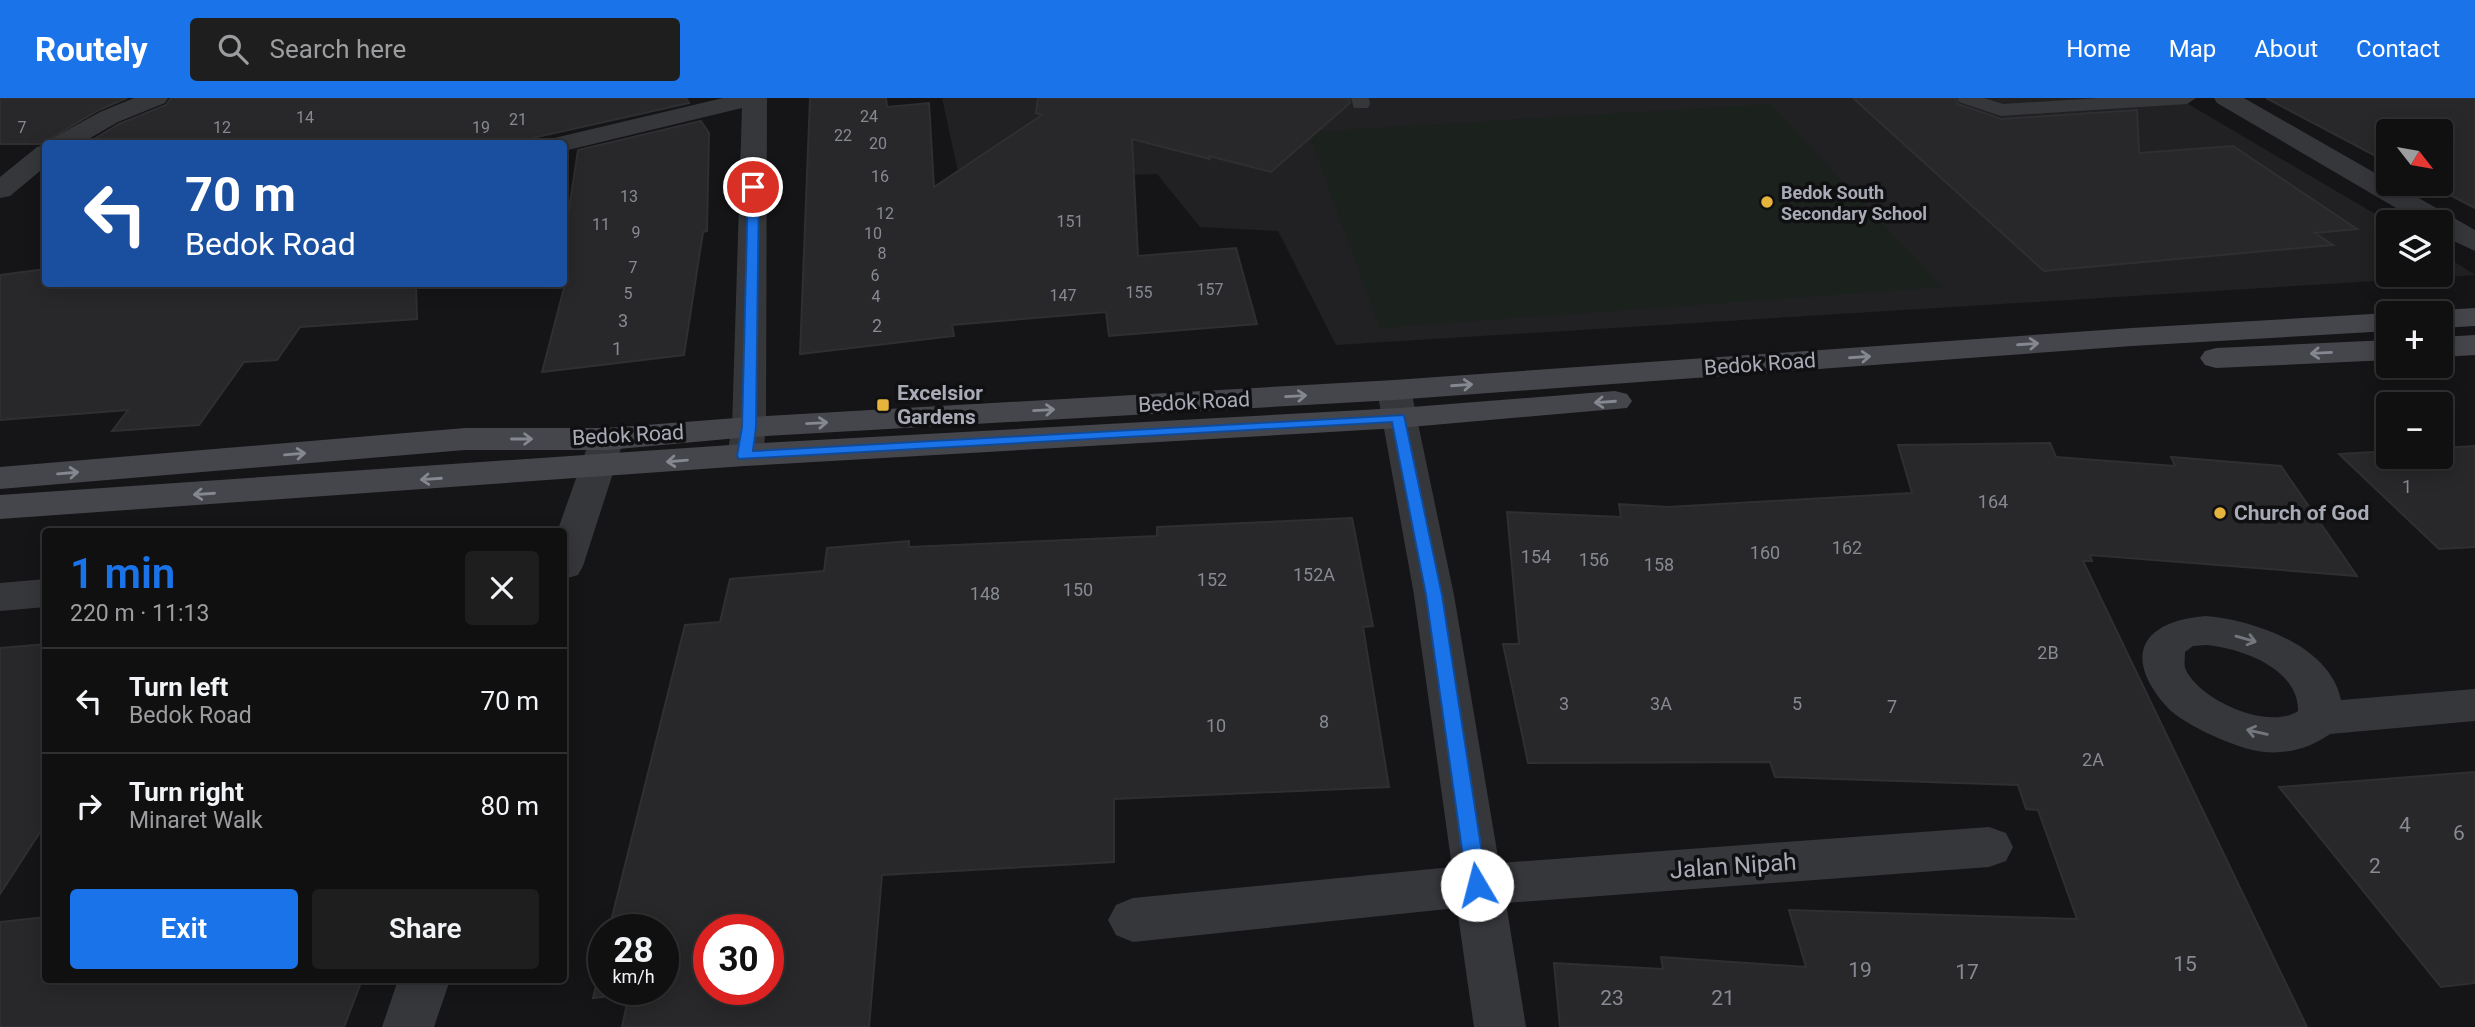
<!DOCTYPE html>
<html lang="en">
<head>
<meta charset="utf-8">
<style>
	body { margin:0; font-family:Roboto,sans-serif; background:#1e1e1f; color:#f1f3f6; height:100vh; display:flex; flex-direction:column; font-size:26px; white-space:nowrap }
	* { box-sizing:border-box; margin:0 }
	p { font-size:23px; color:#9c9d9f }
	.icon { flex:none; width:38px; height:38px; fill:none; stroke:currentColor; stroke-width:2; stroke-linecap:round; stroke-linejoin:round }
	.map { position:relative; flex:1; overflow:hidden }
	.sheet { position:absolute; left:42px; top:430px; width:525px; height:455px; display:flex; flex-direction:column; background:#101011; border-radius:7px; box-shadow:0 4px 18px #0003,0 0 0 2px #303031 }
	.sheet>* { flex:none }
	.hud { position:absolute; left:42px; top:42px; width:525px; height:147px; border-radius:7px; box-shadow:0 4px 18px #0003,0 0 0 2px #303031; background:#1a4fa0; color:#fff; overflow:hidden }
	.needle { width:46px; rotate:121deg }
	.tools { position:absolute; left:2376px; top:21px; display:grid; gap:14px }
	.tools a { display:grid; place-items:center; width:77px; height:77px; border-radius:7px; background:#101011; box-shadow:0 4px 18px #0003,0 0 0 2px #303031; font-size:35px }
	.speed { position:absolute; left:588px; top:816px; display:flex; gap:14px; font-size:35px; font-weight:700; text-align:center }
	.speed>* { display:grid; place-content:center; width:91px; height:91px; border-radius:50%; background:#101011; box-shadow:0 4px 18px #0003,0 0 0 2px #303031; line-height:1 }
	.speed small { font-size:18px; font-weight:400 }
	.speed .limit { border:10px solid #d22; background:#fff; color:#111 }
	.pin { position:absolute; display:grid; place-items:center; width:60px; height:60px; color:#fff; margin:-30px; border:4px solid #fff; border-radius:50%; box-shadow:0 2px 7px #0007 }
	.me { position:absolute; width:77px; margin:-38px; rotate:352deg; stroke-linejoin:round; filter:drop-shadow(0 0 5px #0008) }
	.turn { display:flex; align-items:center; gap:24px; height:147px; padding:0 28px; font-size:32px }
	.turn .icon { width:91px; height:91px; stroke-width:2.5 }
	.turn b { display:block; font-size:49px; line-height:60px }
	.round { display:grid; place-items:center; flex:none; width:74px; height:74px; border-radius:7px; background:#1e1e1f }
	.summary { display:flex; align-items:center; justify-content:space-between; height:119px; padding:0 28px }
	h1 { font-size:42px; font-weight:600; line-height:52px; color:#1a73e8 }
	.primary-button { display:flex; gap:14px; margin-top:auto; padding:14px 28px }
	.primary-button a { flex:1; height:80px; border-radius:7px; background:#1a73e8; color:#fff; font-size:28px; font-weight:600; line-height:80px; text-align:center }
	.primary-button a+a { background:#1e1e1f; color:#f1f3f6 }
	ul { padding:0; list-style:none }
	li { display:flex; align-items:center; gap:21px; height:105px; padding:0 28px; border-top:2px solid #303031 }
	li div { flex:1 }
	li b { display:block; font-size:26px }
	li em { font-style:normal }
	header { display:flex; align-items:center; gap:42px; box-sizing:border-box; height:98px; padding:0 35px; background:#1a73e8; color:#fff }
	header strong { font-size:33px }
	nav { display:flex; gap:38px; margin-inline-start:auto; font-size:24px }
	.search { width:490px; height:63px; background:#1e1e1f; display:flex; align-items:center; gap:18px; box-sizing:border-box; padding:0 24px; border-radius:7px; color:#9c9d9f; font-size:26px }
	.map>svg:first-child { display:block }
	.built { fill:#212124 }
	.green { fill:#1b211c }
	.building { fill:#28282b; stroke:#2f2f32; stroke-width:2; fill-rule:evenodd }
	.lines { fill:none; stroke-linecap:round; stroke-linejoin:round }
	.service { fill:#36373b; fill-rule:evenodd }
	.minor { fill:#36373b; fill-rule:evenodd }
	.secondary { fill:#44464b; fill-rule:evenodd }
	.oneway { stroke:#858891 }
	.oneway2 { stroke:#75777f }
	.route { fill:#1a73e8; stroke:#114b97; stroke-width:2 }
	.poi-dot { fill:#e6b43d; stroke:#101012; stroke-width:2.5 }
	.labels { text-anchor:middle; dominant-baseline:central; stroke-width:7; stroke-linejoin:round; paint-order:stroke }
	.far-number-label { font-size:16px; fill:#878a92 }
	.far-poi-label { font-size:18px; font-weight:bold; fill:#a8abb6; stroke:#101012; text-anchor:start }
	.number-label { font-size:18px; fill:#878a92 }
	.street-label { font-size:21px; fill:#a8abb6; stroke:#101012 }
	.poi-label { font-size:21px; font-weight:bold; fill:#a8abb6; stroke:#101012; text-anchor:start }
	.near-number-label { font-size:21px; fill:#878a92 }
	.near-street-label { font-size:24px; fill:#a8abb6; stroke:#101012 }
</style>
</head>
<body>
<header>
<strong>Routely</strong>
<div class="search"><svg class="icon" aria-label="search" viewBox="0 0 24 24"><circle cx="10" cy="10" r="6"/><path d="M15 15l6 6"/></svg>Search here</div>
<nav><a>Home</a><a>Map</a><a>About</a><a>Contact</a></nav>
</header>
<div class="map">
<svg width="2475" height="929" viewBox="0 0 2475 929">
	<rect width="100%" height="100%" fill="#151517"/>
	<path class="built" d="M 942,0 L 2178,0 L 2389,124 L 2389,177 L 2441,177 L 2441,155 L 2475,177 L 1336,247 L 1278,133 L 1200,129 L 1157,76 L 960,83 Z"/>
	<path class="green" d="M 1770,6 L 1942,189 L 1380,230 L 1308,34 Z"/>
	<path class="building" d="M 0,0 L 127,0 L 99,12 L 41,46 L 0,46 Z
		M 171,0 L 686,0 L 689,5 L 506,46 L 86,46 L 119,26 L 166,7 Z
		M 810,0 L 886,0 L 887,9 L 929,5 L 934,89 L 1042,17 L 1036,15 L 1038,0 L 1349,0 L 1350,5 L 1271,74 L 1209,58 L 1210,61 L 1132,41 L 1138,158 L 1236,150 L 1257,226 L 1109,238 L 1106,214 L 952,227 L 954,238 L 800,256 Z
		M 1853,0 L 1955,0 L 1958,6 L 2001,21 L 2137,12 L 2139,55 L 2233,48 L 2357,131 L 2315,135 L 2333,147 L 2044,173 Z
		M 2266,0 L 2475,0 L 2475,110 L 2429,86 L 2441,86 L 2441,33 L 2389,33 L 2389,65 Z
		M 701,23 L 709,35 L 707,133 L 703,134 L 684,257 L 542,274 L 564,190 L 564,143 L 578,52 Z
		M 46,171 L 46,186 L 416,186 L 417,221 L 300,229 L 277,262 L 244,264 L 199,327 L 112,333 L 128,312 L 0,322 L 0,177 Z
		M 2050,345 L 2056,359 L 2175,368 L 2171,359 L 2281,368 L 2357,478 L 2090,457 L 2092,463 L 2083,463 L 2307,929 L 1560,929 L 1554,865 L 1663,871 L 1661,859 L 1806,869 L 1789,812 L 2077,821 L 2038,712 L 2026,711 L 2018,687 L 1775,679 L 1770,664 L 1528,665 L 1503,546 L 1519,546 L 1507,414 L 1621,419 L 1619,406 L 1668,409 L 1912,395 L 1898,347 Z
		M 2475,348 L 2475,449 L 2439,451 L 2339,356 L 2389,353 L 2389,359 L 2441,359 L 2441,350 Z
		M 1352,420 L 1373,528 L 1363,529 L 1389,689 L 1114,701 L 1114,764 L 882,777 L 869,929 L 622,929 L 629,896 L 593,900 L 604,853 L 604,891 L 663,891 L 663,831 L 609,831 L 685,527 L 720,524 L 730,481 L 824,473 L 827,450 L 909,443 L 909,449 L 1157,438 L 1157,429 ZM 709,831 L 768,831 L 768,891 L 709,891 Z
		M 46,546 L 46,725 L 0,796 L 0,550 Z
		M 2475,674 L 2475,885 L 2441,889 L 2279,689 Z
		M 46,819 L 46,882 L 362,882 L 344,929 L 0,929 L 0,824 Z"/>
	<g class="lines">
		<path class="service" d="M 1351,0 L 1369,0 L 1370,6 L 1368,10 L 1354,10 Z
			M 1957,0 L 1984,0 L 2003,6 L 2099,0 L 2196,0 L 2187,6 L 2001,18 L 1959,4 Z
			M 2389,72 L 2389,84 L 2366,87 L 2359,85 L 2356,81 L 2359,77 Z"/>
		<path class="minor" d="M 134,0 L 168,0 L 165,5 L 118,24 L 80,46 L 47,46 L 51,41 L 100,14 Z
			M 723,0 L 767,0 L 766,329 L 763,357 L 757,365 L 745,368 L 733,365 L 727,357 L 732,329 L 742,10 L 564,53 L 564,46 L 546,46 L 550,41 Z
			M 2214,0 L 2244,0 L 2389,83 L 2389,86 L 2394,86 L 2475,132 L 2475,153 L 2441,137 L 2441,124 L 2420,124 L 2217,5 Z
			M 46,47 L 46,68 L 10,98 L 0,100 L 0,79 L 37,49 Z
			M 1394,282 L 1406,285 L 1411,292 L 1454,497 L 1499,765 L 1989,729 L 2006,735 L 2013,749 L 2006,763 L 1989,769 L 1506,805 L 1526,929 L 1474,929 L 1457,810 L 1133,844 L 1116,837 L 1108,822 L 1116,807 L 1133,800 L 1452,769 L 1414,497 L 1377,292 L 1382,285 Z
			M 607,330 L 619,333 L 624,341 L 583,468 L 578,477 L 564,481 L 564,434 L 557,434 L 590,341 L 595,333 Z
			M 46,481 L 46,509 L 0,513 L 0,485 Z
			M 2206,518 C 2253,522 2330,547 2341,602 L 2475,591 L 2475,623 L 2330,636 C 2310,650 2289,656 2264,654 C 2240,652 2183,627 2167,609 C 2122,559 2141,523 2206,518 ZM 2206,547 C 2240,550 2299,570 2298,613 C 2269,633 2198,602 2185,570 C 2184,566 2185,559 2185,554 L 2193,548 Z
			M 398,882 L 450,882 L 434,929 L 382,929 Z"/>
		<path class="secondary" d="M 2475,210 L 2475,228 L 2441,230 L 2441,215 L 2429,215 L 2441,212 Z
			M 2389,215 L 2389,233 L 2132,248 L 1394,302 L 749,339 L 607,352 L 465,352 L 0,391 L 0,369 L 465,330 L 607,330 L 749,319 L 1394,282 L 2132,230 L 2389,215 L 2391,215 Z
			M 2475,237 L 2475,257 L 2441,259 L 2441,239 Z
			M 2389,242 L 2389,262 L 2216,270 L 2205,267 L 2200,260 L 2205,253 L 2216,250 Z
			M 1615,293 L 1627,296 L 1632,303 L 1627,310 L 1399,330 L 745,368 L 0,421 L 0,397 L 745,346 L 1399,310 Z"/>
	</g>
	<defs><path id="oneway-shaft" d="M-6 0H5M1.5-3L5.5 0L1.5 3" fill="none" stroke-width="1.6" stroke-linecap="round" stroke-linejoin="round" transform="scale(1.75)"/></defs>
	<g class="oneway">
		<use href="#oneway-shaft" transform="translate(2028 246) rotate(-4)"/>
		<use href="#oneway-shaft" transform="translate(2321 255) rotate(177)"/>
		<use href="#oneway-shaft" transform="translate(1860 259) rotate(-4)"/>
		<use href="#oneway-shaft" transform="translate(1462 287) rotate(-4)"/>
		<use href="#oneway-shaft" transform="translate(1296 298) rotate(-3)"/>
		<use href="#oneway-shaft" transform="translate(1605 304) rotate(176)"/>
		<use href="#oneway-shaft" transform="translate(1044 312) rotate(-3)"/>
		<use href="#oneway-shaft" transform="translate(817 325) rotate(-3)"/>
		<use href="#oneway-shaft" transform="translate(522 341)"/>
		<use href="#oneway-shaft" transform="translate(295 356) rotate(-5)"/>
		<use href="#oneway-shaft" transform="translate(677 363) rotate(175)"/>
		<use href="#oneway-shaft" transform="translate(68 375) rotate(-5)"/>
		<use href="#oneway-shaft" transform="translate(431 381) rotate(176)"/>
		<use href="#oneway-shaft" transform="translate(204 396) rotate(176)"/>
	</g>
	<g class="oneway2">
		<use href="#oneway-shaft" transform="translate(2246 541) rotate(16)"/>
		<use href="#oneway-shaft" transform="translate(2257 634) rotate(-167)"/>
	</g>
	<path class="route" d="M 753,86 L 759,89 L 756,329 L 753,353 L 1404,317 L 1442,497 L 1487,787 L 1484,793 L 1477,796 L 1470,793 L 1467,787 L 1426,497 L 1392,324 L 739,361 L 737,358 L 742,329 L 748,89 Z"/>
	<g class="poi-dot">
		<circle cx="1767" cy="104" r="7"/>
		<rect x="876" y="300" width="14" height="14" rx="3.5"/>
		<circle cx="2220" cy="415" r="7"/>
	</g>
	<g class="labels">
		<g class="far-number-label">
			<text x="869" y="18">24</text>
			<text x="305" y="19">14</text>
			<text x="518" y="21">21</text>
			<text x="22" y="29">7</text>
			<text x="222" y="29">12</text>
			<text x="481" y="29">19</text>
			<text x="843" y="37">22</text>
			<text x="878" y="45">20</text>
			<text x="880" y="78">16</text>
			<text x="629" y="98">13</text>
			<text x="885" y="115">12</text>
			<text x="1070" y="123">151</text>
			<text x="601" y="126">11</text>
			<text x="636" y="134">9</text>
			<text x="873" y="135">10</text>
			<text x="882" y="155">8</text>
			<text x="633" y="169">7</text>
			<text x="875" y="177">6</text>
			<text x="1210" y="191">157</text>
			<text x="1139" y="194">155</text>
			<text x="628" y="195">5</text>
			<text x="1063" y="197">147</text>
			<text x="876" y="198">4</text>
		</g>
		<g class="far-poi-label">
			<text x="1781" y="94">Bedok South<tspan x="1781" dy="21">Secondary School</tspan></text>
		</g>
		<g class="number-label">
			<text x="623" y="222">3</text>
			<text x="877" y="227">2</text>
			<text x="617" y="250">1</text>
			<text x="2407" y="388">1</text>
			<text x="1993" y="403">164</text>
			<text x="1847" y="449">162</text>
			<text x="1765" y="454">160</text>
			<text x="1536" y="458">154</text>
			<text x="1594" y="461">156</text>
			<text x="1659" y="466">158</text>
			<text x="1314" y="476">152A</text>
			<text x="1212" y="481">152</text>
			<text x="1078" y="491">150</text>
			<text x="985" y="495">148</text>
			<text x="2048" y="554">2B</text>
			<text x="1564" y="605">3</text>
			<text x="1661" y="605">3A</text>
			<text x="1797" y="605">5</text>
			<text x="1892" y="608">7</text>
			<text x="1324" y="623">8</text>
			<text x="1216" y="627">10</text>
			<text x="2093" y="661">2A</text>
		</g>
		<g class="street-label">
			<text transform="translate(1760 266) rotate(-4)">Bedok Road</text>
			<text transform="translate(1194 304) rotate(-3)">Bedok Road</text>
			<text transform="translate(628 337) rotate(-3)">Bedok Road</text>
		</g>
		<g class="poi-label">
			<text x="897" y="295">Excelsior<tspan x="897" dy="24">Gardens</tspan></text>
			<text x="2234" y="415">Church of God</text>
		</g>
		<g class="near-number-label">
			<text x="2405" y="727">4</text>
			<text x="2459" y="735">6</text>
			<text x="2375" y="768">2</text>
			<text x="2185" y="866">15</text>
			<text x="1860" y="872">19</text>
			<text x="1967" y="874">17</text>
			<text x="1612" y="900">23</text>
			<text x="1723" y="900">21</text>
		</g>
		<g class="near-street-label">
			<text transform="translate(1733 768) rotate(-4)">Jalan Nipah</text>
		</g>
	</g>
</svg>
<div class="tools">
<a><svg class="needle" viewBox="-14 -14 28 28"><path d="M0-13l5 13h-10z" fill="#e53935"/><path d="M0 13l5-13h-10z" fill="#9c9d9f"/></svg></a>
<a><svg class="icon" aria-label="layers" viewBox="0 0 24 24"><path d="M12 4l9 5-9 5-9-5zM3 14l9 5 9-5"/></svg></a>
<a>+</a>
<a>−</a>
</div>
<div class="speed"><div>28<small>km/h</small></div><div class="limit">30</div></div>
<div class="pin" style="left:753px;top:89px;background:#d93025"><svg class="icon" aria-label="arrive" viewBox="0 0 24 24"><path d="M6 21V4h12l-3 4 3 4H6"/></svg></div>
<svg class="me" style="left:1477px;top:787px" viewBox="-20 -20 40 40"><circle r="19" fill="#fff"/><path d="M0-13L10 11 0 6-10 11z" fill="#1a73e8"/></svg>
<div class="hud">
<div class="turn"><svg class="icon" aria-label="left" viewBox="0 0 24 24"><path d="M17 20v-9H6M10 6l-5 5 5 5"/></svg><div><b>70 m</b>Bedok Road</div></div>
</div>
<section class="sheet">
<div class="summary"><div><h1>1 min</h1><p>220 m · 11:13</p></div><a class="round"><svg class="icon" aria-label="close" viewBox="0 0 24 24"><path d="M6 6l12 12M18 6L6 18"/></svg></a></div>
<ul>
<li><svg class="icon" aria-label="left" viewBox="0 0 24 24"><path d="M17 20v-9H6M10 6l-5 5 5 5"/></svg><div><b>Turn left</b><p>Bedok Road</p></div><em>70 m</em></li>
<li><svg class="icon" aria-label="right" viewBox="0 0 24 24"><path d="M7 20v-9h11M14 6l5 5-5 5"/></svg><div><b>Turn right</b><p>Minaret Walk</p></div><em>80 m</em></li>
</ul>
<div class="primary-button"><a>Exit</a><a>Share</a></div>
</section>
</div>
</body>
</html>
